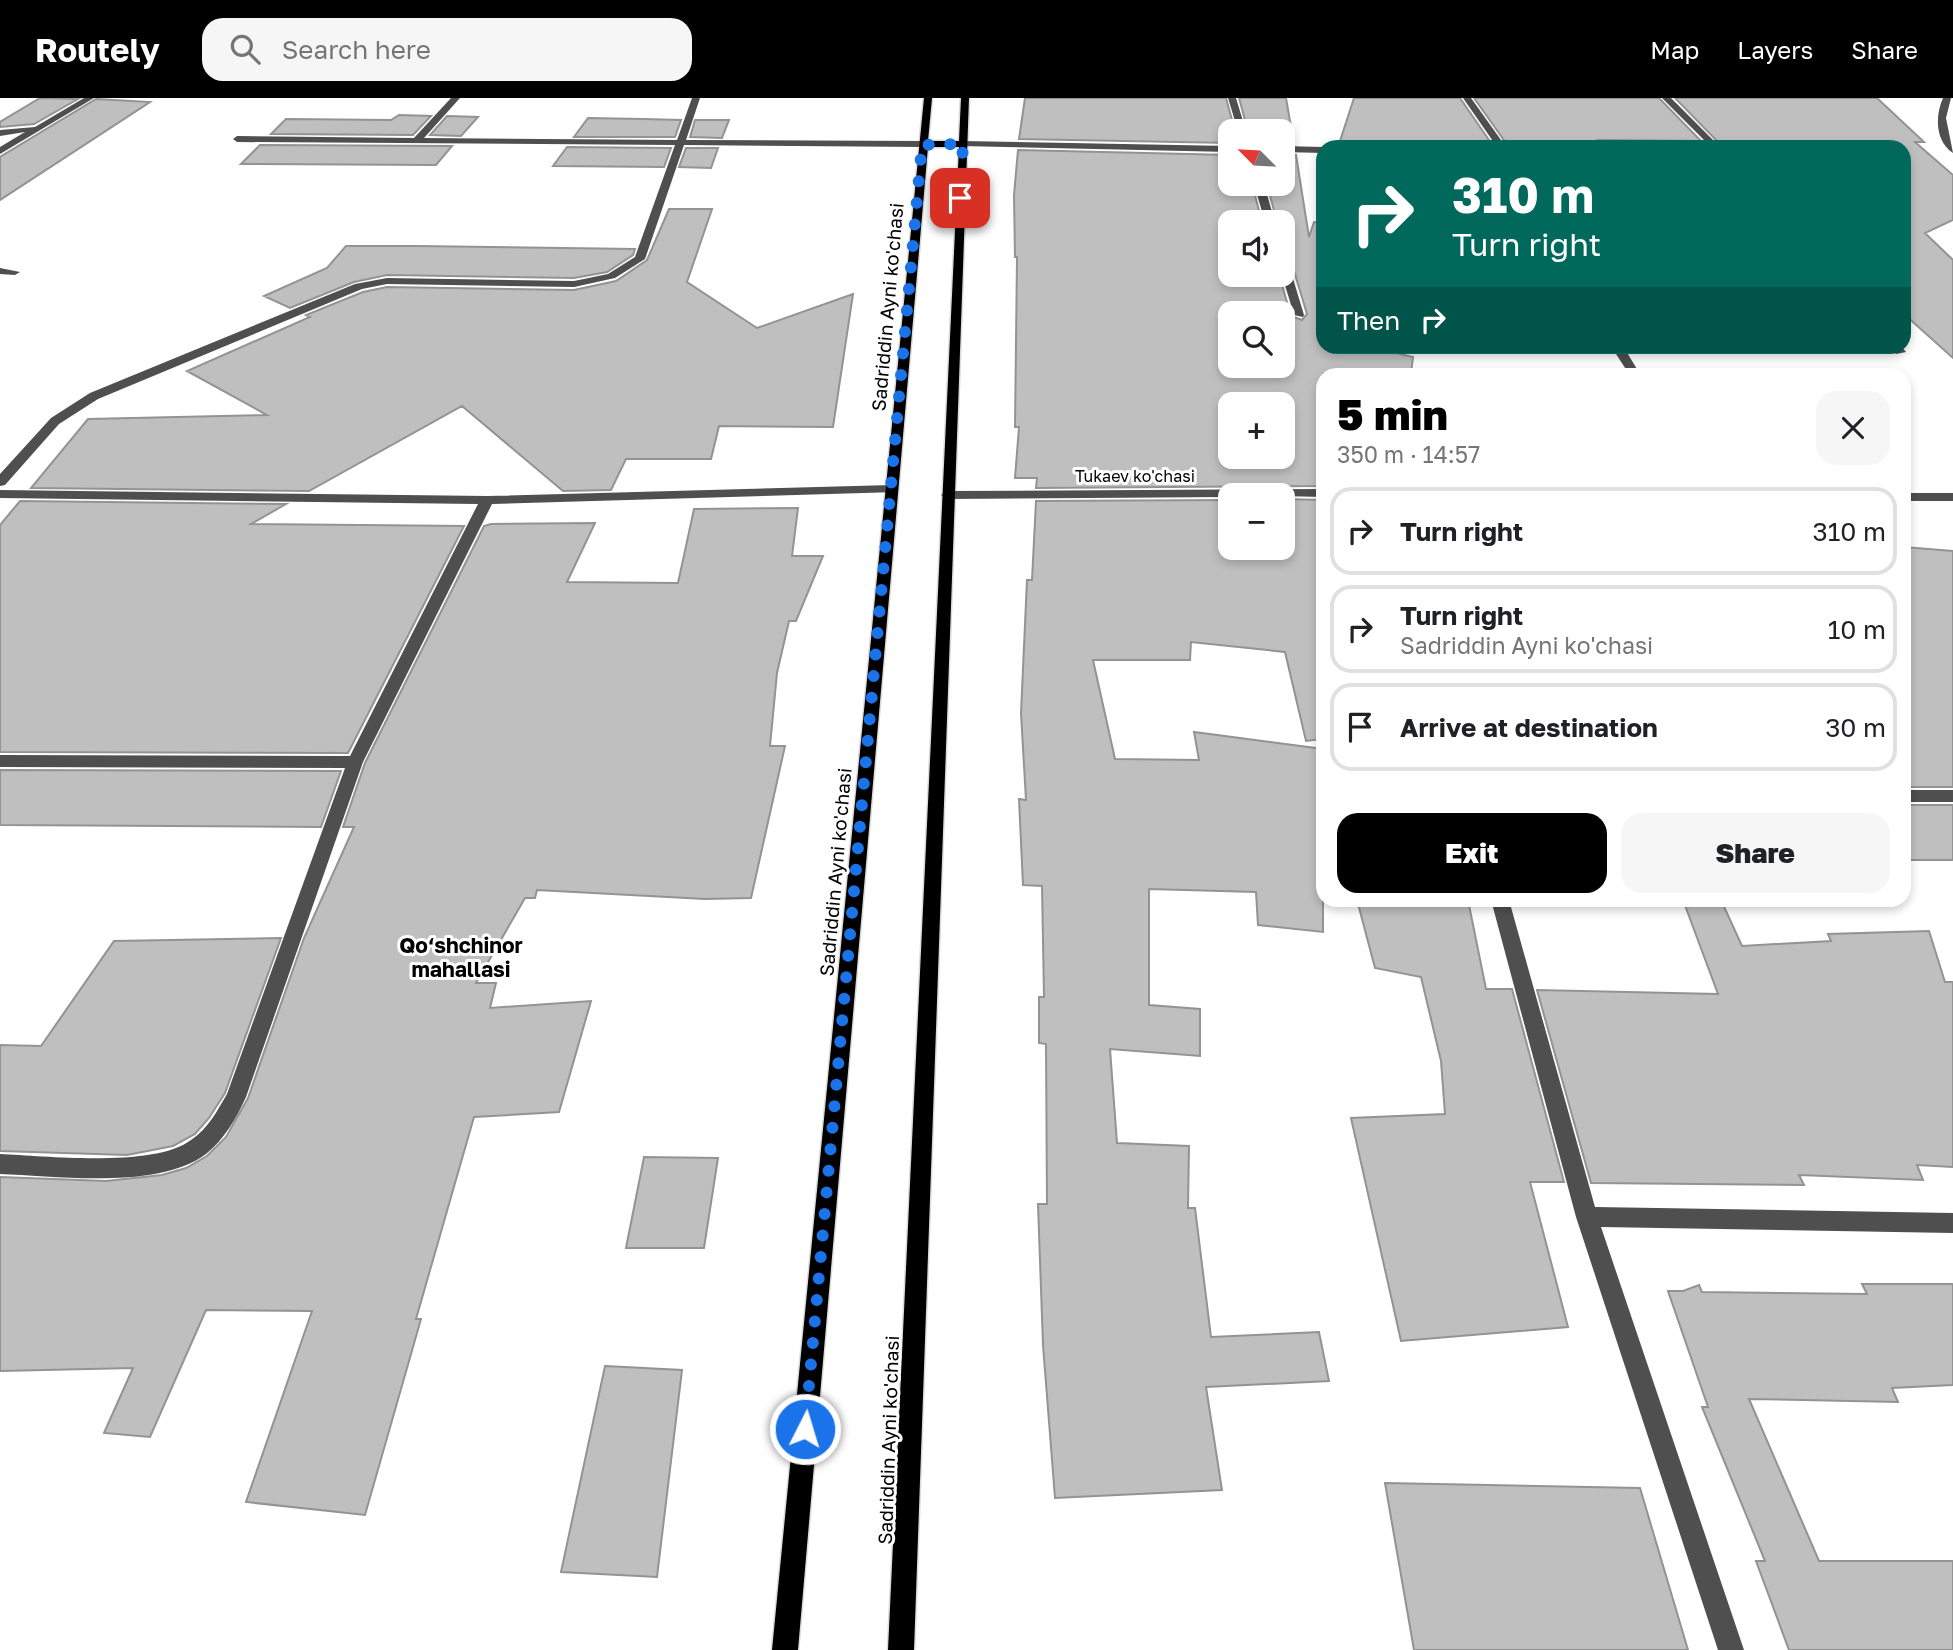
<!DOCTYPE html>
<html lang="en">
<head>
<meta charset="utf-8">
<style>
	body { margin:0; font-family:"Golos Text",sans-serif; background:#f6f6f6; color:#202124; height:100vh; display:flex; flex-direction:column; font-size:26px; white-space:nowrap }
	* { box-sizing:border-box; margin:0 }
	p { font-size:23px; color:#757577 }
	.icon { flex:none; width:38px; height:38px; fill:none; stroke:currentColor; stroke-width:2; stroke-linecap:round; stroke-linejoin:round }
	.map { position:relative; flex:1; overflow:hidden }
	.sheet { position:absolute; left:1316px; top:270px; width:595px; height:539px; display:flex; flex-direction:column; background:#fff; border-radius:21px; box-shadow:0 4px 10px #0003 }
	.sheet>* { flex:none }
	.guide { position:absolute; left:1316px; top:42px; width:595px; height:214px; border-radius:21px; box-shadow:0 4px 10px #0003; background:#00695c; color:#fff; overflow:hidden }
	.needle { width:46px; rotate:294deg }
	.controls { position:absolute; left:1218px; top:21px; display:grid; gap:14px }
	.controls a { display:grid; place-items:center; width:77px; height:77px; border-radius:14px; background:#fff; box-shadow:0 4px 10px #0003; font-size:35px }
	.pin { position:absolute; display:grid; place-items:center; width:60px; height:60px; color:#fff; margin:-30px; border-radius:14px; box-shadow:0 4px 10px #0006 }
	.me { position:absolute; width:77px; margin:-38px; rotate:5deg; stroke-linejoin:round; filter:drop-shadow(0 0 5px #0008) }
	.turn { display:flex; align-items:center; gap:24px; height:147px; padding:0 21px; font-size:32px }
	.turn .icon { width:91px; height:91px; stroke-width:2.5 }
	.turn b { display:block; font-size:49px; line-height:60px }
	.then { display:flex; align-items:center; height:66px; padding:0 21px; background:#0003; gap:14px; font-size:26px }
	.round { display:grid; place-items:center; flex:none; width:74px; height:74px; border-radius:21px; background:#f6f6f6 }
	.overview { display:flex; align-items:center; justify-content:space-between; height:119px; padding:0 21px }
	h1 { font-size:42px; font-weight:800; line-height:52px; color:#000 }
	.action { display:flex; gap:14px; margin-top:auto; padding:14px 21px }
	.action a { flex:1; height:80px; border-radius:21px; background:#000; color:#fff; font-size:28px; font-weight:800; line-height:80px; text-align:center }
	.action a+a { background:#f6f6f6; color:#202124 }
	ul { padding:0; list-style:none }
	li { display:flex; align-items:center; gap:21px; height:88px; margin:0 14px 10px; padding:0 7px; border:4px solid #e0e0e0; border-radius:21px }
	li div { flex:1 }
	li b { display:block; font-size:26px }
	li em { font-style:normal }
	header { display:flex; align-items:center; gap:42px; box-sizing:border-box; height:98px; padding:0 35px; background:#000; color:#fff }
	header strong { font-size:33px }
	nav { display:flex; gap:38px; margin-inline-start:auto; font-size:24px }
	.search { width:490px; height:63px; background:#f6f6f6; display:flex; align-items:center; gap:18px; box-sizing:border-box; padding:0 24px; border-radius:21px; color:#757577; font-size:26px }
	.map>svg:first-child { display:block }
	.building { fill:#bfbfbf; stroke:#939393; stroke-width:2; fill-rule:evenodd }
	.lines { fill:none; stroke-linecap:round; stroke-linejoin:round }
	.major-casing { stroke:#dbdbdb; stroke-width:3 }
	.minor { fill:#4f4f4f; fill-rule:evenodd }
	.major { fill:#000; fill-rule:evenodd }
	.route { stroke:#1a73e8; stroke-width:12; stroke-dasharray:0 21.6 }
	.labels { text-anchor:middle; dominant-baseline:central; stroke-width:6; stroke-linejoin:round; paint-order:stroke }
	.far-street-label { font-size:16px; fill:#000; stroke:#fff }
	.street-label { font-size:19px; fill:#000; stroke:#fff }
	.neighbourhood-label { font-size:21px; font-weight:bold; fill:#000; stroke:#fff }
</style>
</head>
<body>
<header>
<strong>Routely</strong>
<div class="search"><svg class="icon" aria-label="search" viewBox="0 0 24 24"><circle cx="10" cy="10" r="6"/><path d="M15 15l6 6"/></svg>Search here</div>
<nav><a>Map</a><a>Layers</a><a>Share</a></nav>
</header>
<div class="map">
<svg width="1953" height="1552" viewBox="0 0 1953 1552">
	<rect width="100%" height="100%" fill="#fff"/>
	<path class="building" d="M 40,0 L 78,1 L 34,26 L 0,29 L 0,24 Z
		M 1025,0 L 1226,0 L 1235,33 L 1230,33 L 1230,45 L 1019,41 Z
		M 1239,0 L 1286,0 L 1294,46 L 1283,46 L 1283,33 L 1248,33 Z
		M 1354,0 L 1460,0 L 1491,45 L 1340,43 Z
		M 1474,0 L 1659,0 L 1701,43 L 1599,42 L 1603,45 L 1506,45 Z
		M 1675,0 L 1877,0 L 1924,44 L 1915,44 L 1953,77 L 1953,122 L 1925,135 L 1953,162 L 1953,260 L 1904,216 L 1904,49 L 1751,49 L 1745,43 L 1717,43 Z
		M 96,1 L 150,4 L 0,102 L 0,59 Z
		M 399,17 L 431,18 L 413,37 L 271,36 L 286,21 L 391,22 Z
		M 447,18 L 478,19 L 461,38 L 430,37 Z
		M 588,20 L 643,21 L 681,22 L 675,39 L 574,39 Z
		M 695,22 L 729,22 L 722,40 L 690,39 Z
		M 260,47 L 452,48 L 436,67 L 241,66 Z
		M 567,49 L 671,50 L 664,69 L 553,68 Z
		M 686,50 L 718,50 L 711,70 L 679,69 Z
		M 1018,52 L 1230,57 L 1230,86 L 1252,86 L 1262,124 L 1230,124 L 1230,177 L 1279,177 L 1291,218 L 1302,222 L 1307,216 L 1291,163 L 1283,158 L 1283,124 L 1277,124 L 1267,86 L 1283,86 L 1283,57 L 1296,57 L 1309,139 L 1314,124 L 1323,125 L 1323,235 L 1321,238 L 1323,239 L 1323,248 L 1367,248 L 1413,259 L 1411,276 L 1323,276 L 1323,388 L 1036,390 L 1037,380 L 1015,380 L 1019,329 L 1015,329 L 1017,159 L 1015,159 L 1014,97 ZM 1230,215 L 1283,215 L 1283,268 L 1230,268 ZM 1230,306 L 1283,306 L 1283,359 L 1230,359 Z
		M 669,111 L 712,111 L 687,184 L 757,230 L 853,196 L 833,329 L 719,328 L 711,361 L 626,361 L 611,392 L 563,393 L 462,308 L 309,393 L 31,390 L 88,321 L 267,317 L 187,273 L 310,219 L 306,217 L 363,194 L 387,189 L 574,192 L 616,183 L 647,162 Z
		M 346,148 L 417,148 L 635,151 L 633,157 L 607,174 L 574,180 L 387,177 L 354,184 L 290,210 L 264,198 L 327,170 Z
		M 1283,401 L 1323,402 L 1323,641 L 1306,643 L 1285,554 L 1191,544 L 1190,562 L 1093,562 L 1115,661 L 1199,662 L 1194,634 L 1323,651 L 1323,834 L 1258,827 L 1256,794 L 1149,791 L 1149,907 L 1200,911 L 1200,958 L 1110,951 L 1117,1045 L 1189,1048 L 1188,1110 L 1195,1110 L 1211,1239 L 1319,1234 L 1329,1283 L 1206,1289 L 1222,1392 L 1055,1400 L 1043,1247 L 1038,1106 L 1047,1106 L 1046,946 L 1039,945 L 1039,899 L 1044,899 L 1042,788 L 1023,787 L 1019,701 L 1026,702 L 1021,615 L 1027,482 L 1032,482 L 1036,403 L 1230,402 L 1230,450 L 1283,450 Z
		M 20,403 L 286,406 L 251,426 L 464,428 L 348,655 L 0,654 L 0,427 Z
		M 798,410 L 792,458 L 823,458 L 796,523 L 789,523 L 777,575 L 770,648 L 785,648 L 751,800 L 705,801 L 537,792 L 535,800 L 525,800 L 476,885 L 496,885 L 490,910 L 591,903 L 559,1014 L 474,1019 L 416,1221 L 421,1221 L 365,1417 L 246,1404 L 312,1213 L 206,1212 L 150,1339 L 104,1335 L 133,1270 L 0,1273 L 0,1079 L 106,1083 L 162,1077 L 186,1070 L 207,1058 L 226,1039 L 248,1000 L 304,840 L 354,729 L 343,729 L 365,665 L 484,428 L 491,426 L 595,425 L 567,484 L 678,485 L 694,411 Z
		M 1904,449 L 1953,453 L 1953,689 L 1904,689 Z
		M 0,672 L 341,673 L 321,729 L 0,727 Z
		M 1904,707 L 1953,707 L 1953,762 L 1904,762 Z
		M 1357,802 L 1468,802 L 1486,891 L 1512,891 L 1564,1084 L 1530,1084 L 1568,1229 L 1401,1243 L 1351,1020 L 1445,1016 L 1441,963 L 1421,879 L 1375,870 Z
		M 1683,802 L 1721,802 L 1742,848 L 1831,843 L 1828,836 L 1929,833 L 1945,884 L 1953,884 L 1953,1069 L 1917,1067 L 1923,1082 L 1799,1077 L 1804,1087 L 1591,1085 L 1537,892 L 1718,896 Z
		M 281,840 L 225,995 L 209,1020 L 195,1036 L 173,1048 L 127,1057 L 0,1053 L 0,947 L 41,948 L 114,843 Z
		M 644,1059 L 718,1060 L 704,1150 L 626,1150 Z
		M 1862,1186 L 1953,1186 L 1953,1287 L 1892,1290 L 1898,1304 L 1749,1301 L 1819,1463 L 1953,1463 L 1953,1552 L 1789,1552 L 1756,1463 L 1765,1463 L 1702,1309 L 1708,1309 L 1668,1193 L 1683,1193 L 1699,1187 L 1702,1194 L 1867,1196 Z
		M 605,1268 L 682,1272 L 657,1479 L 561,1474 Z
		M 1385,1385 L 1640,1390 L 1688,1552 L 1414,1552 Z"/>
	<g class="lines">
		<defs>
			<path id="major" d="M 924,0 L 932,0 L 928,43 L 959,43 L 961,0 L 969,0 L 914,1552 L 888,1552 L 959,49 L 928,49 L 798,1552 L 772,1552 Z"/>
		</defs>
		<use href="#major" class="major-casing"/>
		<path class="minor" d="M 84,0 L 94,0 L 0,56 L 0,49 L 25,34 L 0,38 L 0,32 L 35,29 Z
			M 451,0 L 460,0 L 424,40 L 677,42 L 692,0 L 700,0 L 686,42 L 922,43 L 926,46 L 922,49 L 684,47 L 645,161 L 615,180 L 574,189 L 387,186 L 362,191 L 98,301 L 59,326 L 5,387 L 0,388 L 0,376 L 51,320 L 90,295 L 355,186 L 387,180 L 574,183 L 608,176 L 635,159 L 675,47 L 237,44 L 233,41 L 237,38 L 414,40 Z
			M 1228,0 L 1236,0 L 1246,33 L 1238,33 Z
			M 1463,0 L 1471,0 L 1506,49 L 1497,49 Z
			M 1662,0 L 1671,0 L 1720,49 L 1711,49 Z
			M 1943,0 L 1951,0 L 1946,20 L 1953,55 C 1935,43 1935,18 1943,0 Z
			M 963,43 L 1230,48 L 1230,54 L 960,48 L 960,44 Z
			M 1283,48 L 1323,49 L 1323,55 L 1283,54 Z
			M 1254,86 L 1264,86 L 1275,124 L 1265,124 Z
			M 1283,161 L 1288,164 L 1304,217 L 1303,219 L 1294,217 L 1282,177 Z
			M 0,170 L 20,174 L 15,177 L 0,176 Z
			M 1490,248 L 1623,248 L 1640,276 L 1629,276 L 1616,256 L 1495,251 Z
			M 1890,248 L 1901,248 L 1906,254 L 1896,256 Z
			M 892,387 L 897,388 L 897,394 L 492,406 L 363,664 L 246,999 C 237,1019 224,1042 206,1056 C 158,1092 57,1078 0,1076 L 0,1056 C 47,1058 154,1070 191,1042 C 208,1031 217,1013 227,996 L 345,670 L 0,669 L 0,657 L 350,658 L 478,406 L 0,400 L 0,392 L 487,398 Z
			M 1323,391 L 1323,399 L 1230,397 L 1230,399 L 948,401 L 941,397 L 948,393 Z
			M 1904,395 L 1953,395 L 1953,403 L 1904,403 Z
			M 1904,692 L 1953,692 L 1953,704 L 1904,704 Z
			M 1491,802 L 1509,802 L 1595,1109 L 1953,1115 L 1953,1135 L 1601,1129 L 1744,1552 L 1718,1552 L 1576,1119 Z"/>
		<use href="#major" class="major"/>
	</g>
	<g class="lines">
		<path class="route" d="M 805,1331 L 922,47 L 963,46 L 960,100"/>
	</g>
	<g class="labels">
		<g class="far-street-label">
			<text x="1135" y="378">Tukaev ko'chasi</text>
		</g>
		<g class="street-label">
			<text transform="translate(887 209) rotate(-85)">Sadriddin Ayni ko'chasi</text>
			<text transform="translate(835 774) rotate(-85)">Sadriddin Ayni ko'chasi</text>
			<text transform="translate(888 1342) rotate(-88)">Sadriddin Ayni ko'chasi</text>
		</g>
		<g class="neighbourhood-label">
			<text x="461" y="847">Qo‘shchinor<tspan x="461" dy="24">mahallasi</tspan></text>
		</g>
	</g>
</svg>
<div class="controls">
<a><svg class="needle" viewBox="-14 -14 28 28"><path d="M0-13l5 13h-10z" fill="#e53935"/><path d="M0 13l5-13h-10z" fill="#757577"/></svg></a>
<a><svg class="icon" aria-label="sound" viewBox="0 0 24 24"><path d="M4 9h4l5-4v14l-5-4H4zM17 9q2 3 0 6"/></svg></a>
<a><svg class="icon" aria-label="search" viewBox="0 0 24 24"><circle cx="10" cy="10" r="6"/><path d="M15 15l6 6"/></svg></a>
<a>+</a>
<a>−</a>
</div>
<div class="pin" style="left:960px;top:100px;background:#d93025"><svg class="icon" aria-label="arrive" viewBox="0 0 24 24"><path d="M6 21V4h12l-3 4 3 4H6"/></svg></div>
<svg class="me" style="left:805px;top:1331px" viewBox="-20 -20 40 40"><circle r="17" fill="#1a73e8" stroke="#fff" stroke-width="3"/><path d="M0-11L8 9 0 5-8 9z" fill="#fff"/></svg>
<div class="guide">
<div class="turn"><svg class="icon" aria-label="right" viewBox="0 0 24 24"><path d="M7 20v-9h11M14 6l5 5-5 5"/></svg><div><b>310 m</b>Turn right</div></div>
<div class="then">Then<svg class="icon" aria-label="right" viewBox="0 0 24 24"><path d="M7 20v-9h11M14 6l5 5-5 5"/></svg></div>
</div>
<section class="sheet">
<div class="overview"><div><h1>5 min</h1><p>350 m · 14:57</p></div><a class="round"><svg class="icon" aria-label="close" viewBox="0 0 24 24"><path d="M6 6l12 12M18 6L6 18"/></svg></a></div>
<ul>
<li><svg class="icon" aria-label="right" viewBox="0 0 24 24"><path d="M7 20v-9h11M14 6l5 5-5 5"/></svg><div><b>Turn right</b></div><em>310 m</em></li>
<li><svg class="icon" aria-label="right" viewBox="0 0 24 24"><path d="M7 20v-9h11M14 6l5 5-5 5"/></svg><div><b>Turn right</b><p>Sadriddin Ayni ko'chasi</p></div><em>10 m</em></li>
<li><svg class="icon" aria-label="arrive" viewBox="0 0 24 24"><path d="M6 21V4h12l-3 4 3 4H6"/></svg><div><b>Arrive at destination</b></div><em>30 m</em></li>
</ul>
<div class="action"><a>Exit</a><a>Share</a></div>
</section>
</div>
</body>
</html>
